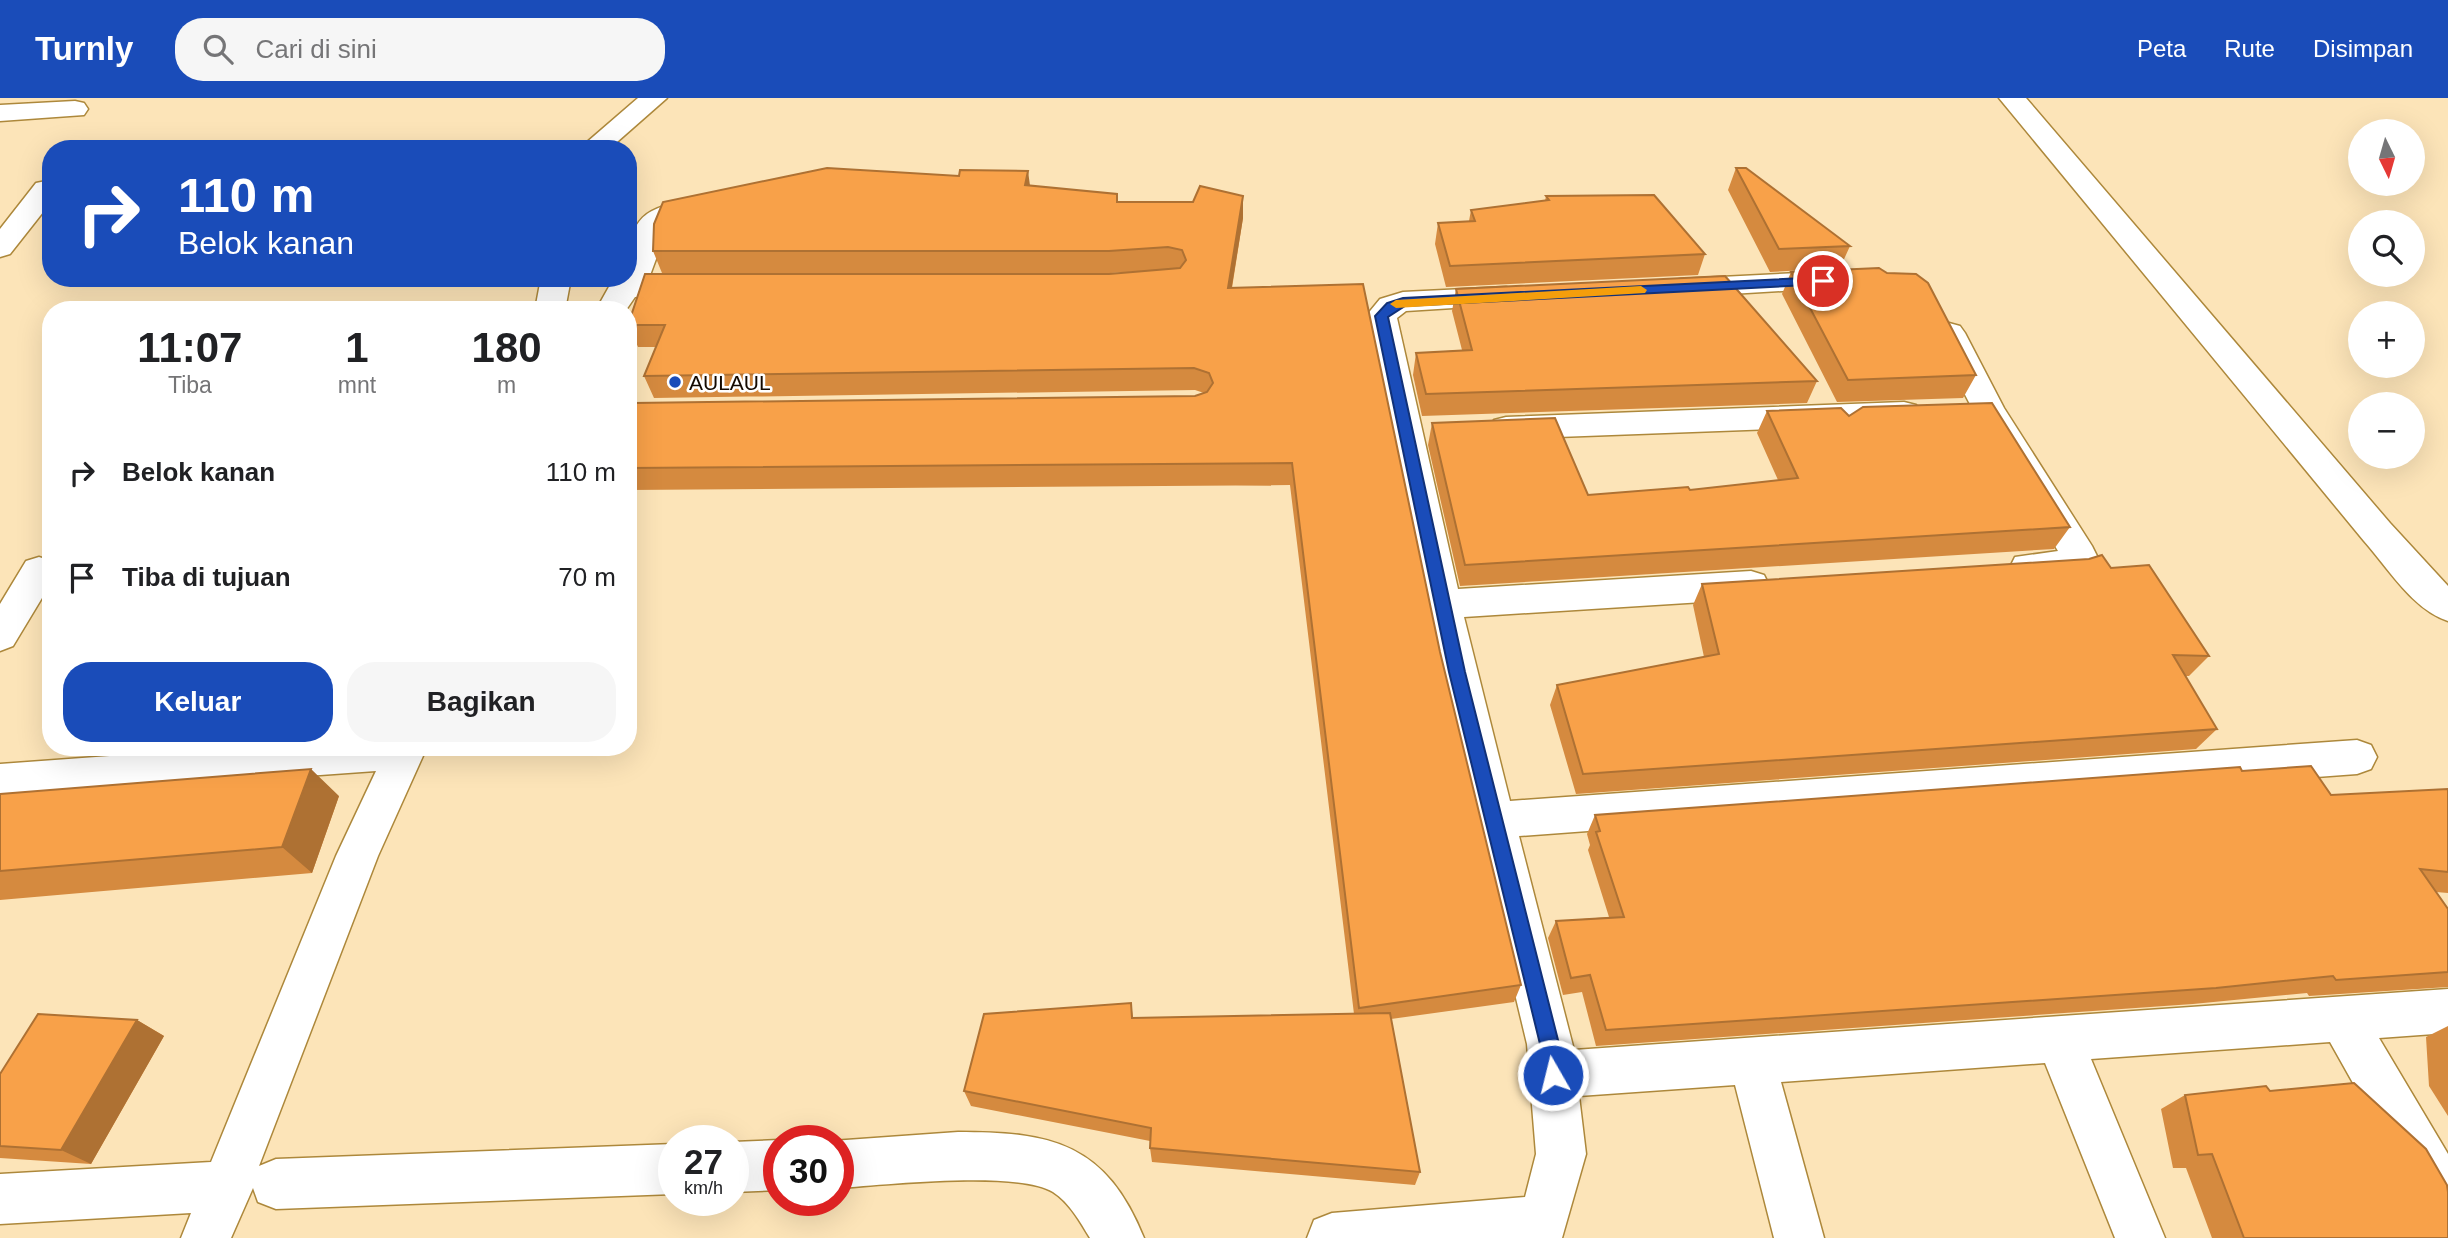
<!DOCTYPE html>
<html lang="id">
<head>
<meta charset="utf-8">
<style>
	body { margin:0; font-family:Arial,sans-serif; background:#f6f6f6; color:#202124; height:100vh; display:flex; flex-direction:column; font-size:26px; white-space:nowrap }
	* { box-sizing:border-box; margin:0 }
	p { font-size:23px; color:#757577 }
	.icon { flex:none; width:38px; height:38px; fill:none; stroke:currentColor; stroke-width:2; stroke-linecap:round; stroke-linejoin:round }
	.map { position:relative; flex:1; overflow:hidden }
	.panel { position:absolute; left:42px; top:203px; width:595px; height:455px; display:flex; flex-direction:column; background:#fff; border-radius:28px; box-shadow:0 7px 28px #0002 }
	.panel>* { flex:none }
	.banner { position:absolute; left:42px; top:42px; width:595px; height:147px; border-radius:28px; box-shadow:0 7px 28px #0002; background:#1a4cb9; color:#fff; overflow:hidden }
	.needle { width:46px; rotate:175deg }
	.controls { position:absolute; left:2348px; top:21px; display:grid; gap:14px }
	.controls a { display:grid; place-items:center; width:77px; height:77px; border-radius:50%; background:#fff; box-shadow:0 7px 28px #0002; font-size:35px }
	.speed { position:absolute; left:658px; top:1027px; display:flex; gap:14px; font-size:35px; font-weight:700; text-align:center }
	.speed>* { display:grid; place-content:center; width:91px; height:91px; border-radius:50%; background:#fff; box-shadow:0 7px 28px #0002; line-height:1 }
	.speed small { font-size:18px; font-weight:400 }
	.speed .limit { border:10px solid #d22; background:#fff; color:#111 }
	.pin { position:absolute; display:grid; place-items:center; width:60px; height:60px; color:#fff; margin:-30px; border:4px solid #fff; border-radius:50%; box-shadow:0 2px 7px #0007 }
	.me { position:absolute; width:77px; margin:-38px; rotate:352deg; stroke-linejoin:round; filter:drop-shadow(0 0 5px #0008) }
	.turn { display:flex; align-items:center; gap:24px; height:147px; padding:0 21px; font-size:32px }
	.turn .icon { width:91px; height:91px; stroke-width:2.5 }
	.turn b { display:block; font-size:49px; line-height:60px }
	.eta { display:flex; justify-content:space-evenly; align-items:center; height:119px; text-align:center }
	.eta b { font-size:42px; font-weight:700; line-height:49px }
	.cta { display:flex; gap:14px; margin-top:auto; padding:14px 21px }
	.cta a { flex:1; height:80px; border-radius:28px; background:#1a4cb9; color:#fff; font-size:28px; font-weight:700; line-height:80px; text-align:center }
	.cta a+a { background:#f6f6f6; color:#202124 }
	ul { padding:0; list-style:none }
	li { display:flex; align-items:center; gap:21px; height:105px; padding:0 21px }
	li div { flex:1 }
	li b { display:block; font-size:26px }
	li em { font-style:normal }
	header { display:flex; align-items:center; gap:42px; box-sizing:border-box; height:98px; padding:0 35px; background:#1a4cb9; color:#fff }
	header strong { font-size:33px }
	nav { display:flex; gap:38px; margin-inline-start:auto; font-size:24px }
	.search { width:490px; height:63px; background:#f6f6f6; display:flex; align-items:center; gap:18px; box-sizing:border-box; padding:0 24px; border-radius:28px; color:#757577; font-size:26px }
	.map>svg:first-child { display:block }
	.lines { fill:none; stroke-linecap:round; stroke-linejoin:round }
	.minor-casing { stroke:#ad883b; stroke-width:3 }
	.minor { fill:#fff; fill-rule:evenodd }
	.wall { fill:#d58a3f }
	.shaded-wall { fill:#ae7133 }
	.building { fill:#f8a149; stroke:#ae7133; stroke-width:2 }
	.route { fill:#1a4cb9; stroke:#113178; stroke-width:2 }
	.slow { fill:#f59e0b }
	.poi-dot { fill:#1a4cb9; stroke:#fff; stroke-width:2.5 }
	.labels { text-anchor:middle; dominant-baseline:central; stroke-width:5; stroke-linejoin:round; paint-order:stroke }
	.poi-label { font-size:21px; fill:#140900; stroke:#fff; text-anchor:start }
</style>
</head>
<body>
<header>
<strong>Turnly</strong>
<div class="search"><svg class="icon" aria-label="search" viewBox="0 0 24 24"><circle cx="10" cy="10" r="6"/><path d="M15 15l6 6"/></svg>Cari di sini</div>
<nav><a>Peta</a><a>Rute</a><a>Disimpan</a></nav>
</header>
<div class="map">
<svg width="2448" height="1140" viewBox="0 0 2448 1140">
	<rect width="100%" height="100%" fill="#fce4b8"/>
	<g class="lines">
		<defs>
			<path id="minor" d="M 638,0 L 667,0 L 609,51 L 579,51 Z
				M 1999,0 L 2026,0 L 2390,425 L 2448,488 L 2448,523 C 2413,512 2388,470 2364,443 Z
				M 75,3 L 84,5 L 88,11 L 84,17 L 0,23 L 0,7 Z
				M 46,83 L 51,84 L 51,104 L 10,156 L 0,159 L 0,131 L 36,85 Z
				M 707,98 L 717,100 L 721,106 L 717,112 L 670,123 L 649,180 L 692,178 L 703,180 L 707,187 L 703,194 L 635,199 L 626,212 L 596,212 L 610,187 L 618,180 L 628,180 C 628,110 647,111 707,98 Z
				M 1838,173 L 1849,175 L 1853,182 L 1849,189 L 1681,199 L 1670,197 L 1666,190 L 1670,183 L 1681,181 Z
				M 541,180 L 571,180 L 565,212 L 535,212 Z
				M 1506,189 L 1517,192 L 1521,199 L 1517,206 L 1406,213 L 1397,220 L 1458,491 L 1751,473 L 1764,477 L 1769,487 L 1764,497 L 1751,501 L 1464,519 L 1510,703 L 2357,642 L 2371,647 L 2377,659 L 2371,671 L 2357,676 L 1519,738 L 1574,952 L 2448,891 L 2448,935 L 2379,940 L 2448,1056 L 2448,1129 L 2430,1122 L 2330,944 L 2091,961 L 2165,1140 L 2115,1140 L 2045,965 L 1781,984 L 1824,1140 L 1774,1140 L 1735,987 L 1579,998 L 1586,1056 L 1562,1140 L 1307,1140 L 1314,1122 L 1332,1115 L 1525,1099 L 1536,1056 L 1527,946 L 1438,574 L 1366,218 L 1380,201 L 1403,194 Z
				M 1949,225 L 1960,228 L 1965,235 L 2004,310 L 2092,448 L 2097,458 L 2091,474 C 2068,481 2039,486 2015,479 L 2010,469 L 2015,459 L 2058,453 L 1973,312 L 1933,235 L 1938,228 Z
				M 1904,304 L 1916,307 L 1920,315 L 1916,323 L 1904,326 L 1506,341 L 1494,338 L 1489,330 L 1494,322 L 1506,319 Z
				M 39,459 L 51,463 L 51,485 L 13,548 L 0,553 L 0,506 L 26,463 Z
				M 233,649 L 427,649 L 378,758 L 259,1068 L 276,1061 L 674,1046 L 674,1096 L 276,1111 L 258,1104 L 253,1090 L 231,1140 L 181,1140 L 191,1115 L 0,1126 L 0,1076 L 211,1064 L 336,758 L 376,673 L 0,700 L 0,666 Z
				M 958,1034 C 1053,1034 1106,1046 1144,1140 L 1090,1140 C 1080,1124 1070,1105 1053,1094 C 1018,1072 883,1087 838,1090 L 838,1043 L 832,1043 Z
				M 779,1042 L 779,1092 L 733,1094 L 733,1044 Z"/>
		</defs>
		<use href="#minor" class="minor-casing"/>
		<use href="#minor" class="minor"/>
	</g>
	<path class="wall" d="M 1736,70 L 1850,148 L 1840,170 L 1770,174 L 1728,92 Z
		M 1030,88 L 1118,104 L 1193,104 L 1243,98 L 1243,120 L 1232,190 L 1440,554 L 1521,887 L 1514,904 L 1391,921 L 1420,1074 L 1415,1087 L 1152,1064 L 1150,1050 L 1150,1043 L 971,1008 L 964,993 L 1131,905 L 1133,920 L 1354,916 L 1290,387 L 628,392 L 628,317 L 1195,298 L 1204,295 L 1195,292 L 654,300 L 644,278 L 656,249 L 638,249 L 628,226 L 1109,176 L 1165,172 L 1111,175 L 662,175 L 653,153 Z
		M 1546,98 L 1705,156 L 1698,177 L 1446,189 L 1435,146 L 1438,125 L 1469,123 L 1471,112 L 1545,103 Z
		M 1791,174 L 1976,277 L 1963,300 L 1837,304 L 1782,196 Z
		M 1456,191 L 1817,283 L 1807,305 L 1422,318 L 1413,277 L 1416,255 L 1462,252 L 1452,213 Z
		M 1767,313 L 1849,318 L 2070,429 L 2054,451 L 1460,488 L 1428,347 L 1432,325 L 1588,397 L 1690,392 L 1778,382 L 1757,335 Z
		M 2111,470 L 2209,558 L 2189,578 L 2185,578 L 2217,631 L 2196,651 L 1576,696 L 1550,607 L 1557,587 L 1704,559 L 1693,507 L 1702,486 Z
		M 2242,673 L 2331,697 L 2448,691 L 2448,795 L 2436,794 L 2448,811 L 2448,889 L 2309,898 L 2307,895 L 2193,906 L 1596,948 L 1582,894 L 1563,897 L 1548,840 L 1556,823 L 1609,819 L 1588,752 L 1590,747 L 1587,736 L 1595,717 Z
		M 0,696 L 339,698 L 312,775 L 0,802 Z
		M 137,922 L 164,938 L 91,1066 L 0,1060 L 0,976 Z
		M 2448,928 L 2448,1018 L 2429,988 L 2426,939 Z
		M 2270,993 L 2448,1140 L 2212,1140 L 2186,1070 L 2173,1070 L 2161,1011 L 2185,997 Z"/>
	<path class="shaded-wall" d="M 1028,73 L 1031,95 L 1025,87 Z
		M 1243,98 L 1243,120 L 1228,212 L 1228,190 Z
		M 311,671 L 339,698 L 312,775 L 282,749 Z
		M 137,922 L 164,938 L 91,1066 L 61,1052 Z"/>
	<path class="building" d="M 827,70 L 959,78 L 960,72 L 1028,73 L 1025,87 L 1117,96 L 1117,104 L 1193,104 L 1200,88 L 1243,98 L 1228,190 L 1363,186 L 1440,554 L 1521,887 L 1359,910 L 1292,365 L 628,370 L 628,317 L 633,305 L 1195,298 L 1207,294 L 1213,285 L 1209,275 L 1194,270 L 644,278 L 665,227 L 628,227 L 645,176 L 1109,176 L 1180,170 L 1186,162 L 1182,152 L 1168,149 L 1109,153 L 653,153 L 654,126 L 663,104 Z
		M 1736,70 L 1746,70 L 1850,148 L 1779,151 Z
		M 1654,97 L 1705,156 L 1450,168 L 1438,125 L 1475,123 L 1471,112 L 1549,102 L 1546,98 Z
		M 1879,170 L 1887,175 L 1916,176 L 1928,185 L 1976,277 L 1848,282 L 1791,174 Z
		M 1725,178 L 1817,283 L 1426,296 L 1416,255 L 1472,252 L 1456,191 Z
		M 1992,305 L 2070,429 L 1465,467 L 1432,325 L 1555,320 L 1588,397 L 1688,389 L 1690,392 L 1798,380 L 1767,313 L 1841,310 L 1849,318 L 1863,309 Z
		M 2102,457 L 2111,470 L 2149,467 L 2209,558 L 2173,557 L 2217,631 L 1583,676 L 1557,587 L 1719,556 L 1702,486 L 2089,461 Z
		M 2311,668 L 2331,697 L 2448,691 L 2448,774 L 2420,771 L 2448,811 L 2448,874 L 2336,882 L 2333,878 L 2216,890 L 1606,932 L 1590,877 L 1571,880 L 1556,823 L 1624,819 L 1596,734 L 1600,733 L 1595,717 L 2240,669 L 2242,673 Z
		M 311,671 L 282,749 L 0,773 L 0,696 Z
		M 1131,905 L 1132,920 L 1390,915 L 1420,1074 L 1150,1050 L 1151,1030 L 964,993 L 984,916 Z
		M 38,916 L 137,922 L 61,1052 L 0,1048 L 0,976 Z
		M 2354,985 L 2426,1051 L 2447,1087 L 2448,1094 L 2448,1140 L 2244,1140 L 2212,1056 L 2198,1057 L 2185,997 L 2266,988 L 2270,993 Z"/>
	<path class="route" d="M 1823,179 L 1830,183 L 1828,186 L 1405,208 L 1388,219 L 1465,574 L 1559,946 L 1563,977 L 1560,984 L 1553,987 L 1547,984 L 1540,946 L 1449,574 L 1375,218 L 1387,205 L 1403,200 Z"/>
	<path class="slow" d="M 1641,188 L 1647,192 L 1645,195 L 1396,210 L 1390,206 L 1396,202 Z"/>
	<circle class="poi-dot" cx="675" cy="284" r="7"/>
	<g class="labels">
		<g class="poi-label">
			<text x="689" y="284">AULAUL</text>
		</g>
	</g>
</svg>
<div class="controls">
<a><svg class="needle" viewBox="-14 -14 28 28"><path d="M0-13l5 13h-10z" fill="#e53935"/><path d="M0 13l5-13h-10z" fill="#757577"/></svg></a>
<a><svg class="icon" aria-label="search" viewBox="0 0 24 24"><circle cx="10" cy="10" r="6"/><path d="M15 15l6 6"/></svg></a>
<a>+</a>
<a>−</a>
</div>
<div class="speed"><div>27<small>km/h</small></div><div class="limit">30</div></div>
<div class="pin" style="left:1823px;top:183px;background:#d93025"><svg class="icon" aria-label="arrive" viewBox="0 0 24 24"><path d="M6 21V4h12l-3 4 3 4H6"/></svg></div>
<svg class="me" style="left:1553px;top:977px" viewBox="-20 -20 40 40"><circle r="17" fill="#1a4cb9" stroke="#fff" stroke-width="3"/><path d="M0-11L8 9 0 5-8 9z" fill="#fff"/></svg>
<div class="banner">
<div class="turn"><svg class="icon" aria-label="right" viewBox="0 0 24 24"><path d="M7 20v-9h11M14 6l5 5-5 5"/></svg><div><b>110 m</b>Belok kanan</div></div>
</div>
<section class="panel">
<div class="eta">
<div><b>11:07</b><p>Tiba</p></div>
<div><b>1</b><p>mnt</p></div>
<div><b>180</b><p>m</p></div>
</div>
<ul>
<li><svg class="icon" aria-label="right" viewBox="0 0 24 24"><path d="M7 20v-9h11M14 6l5 5-5 5"/></svg><div><b>Belok kanan</b></div><em>110 m</em></li>
<li><svg class="icon" aria-label="arrive" viewBox="0 0 24 24"><path d="M6 21V4h12l-3 4 3 4H6"/></svg><div><b>Tiba di tujuan</b></div><em>70 m</em></li>
</ul>
<div class="cta"><a>Keluar</a><a>Bagikan</a></div>
</section>
</div>
</body>
</html>
